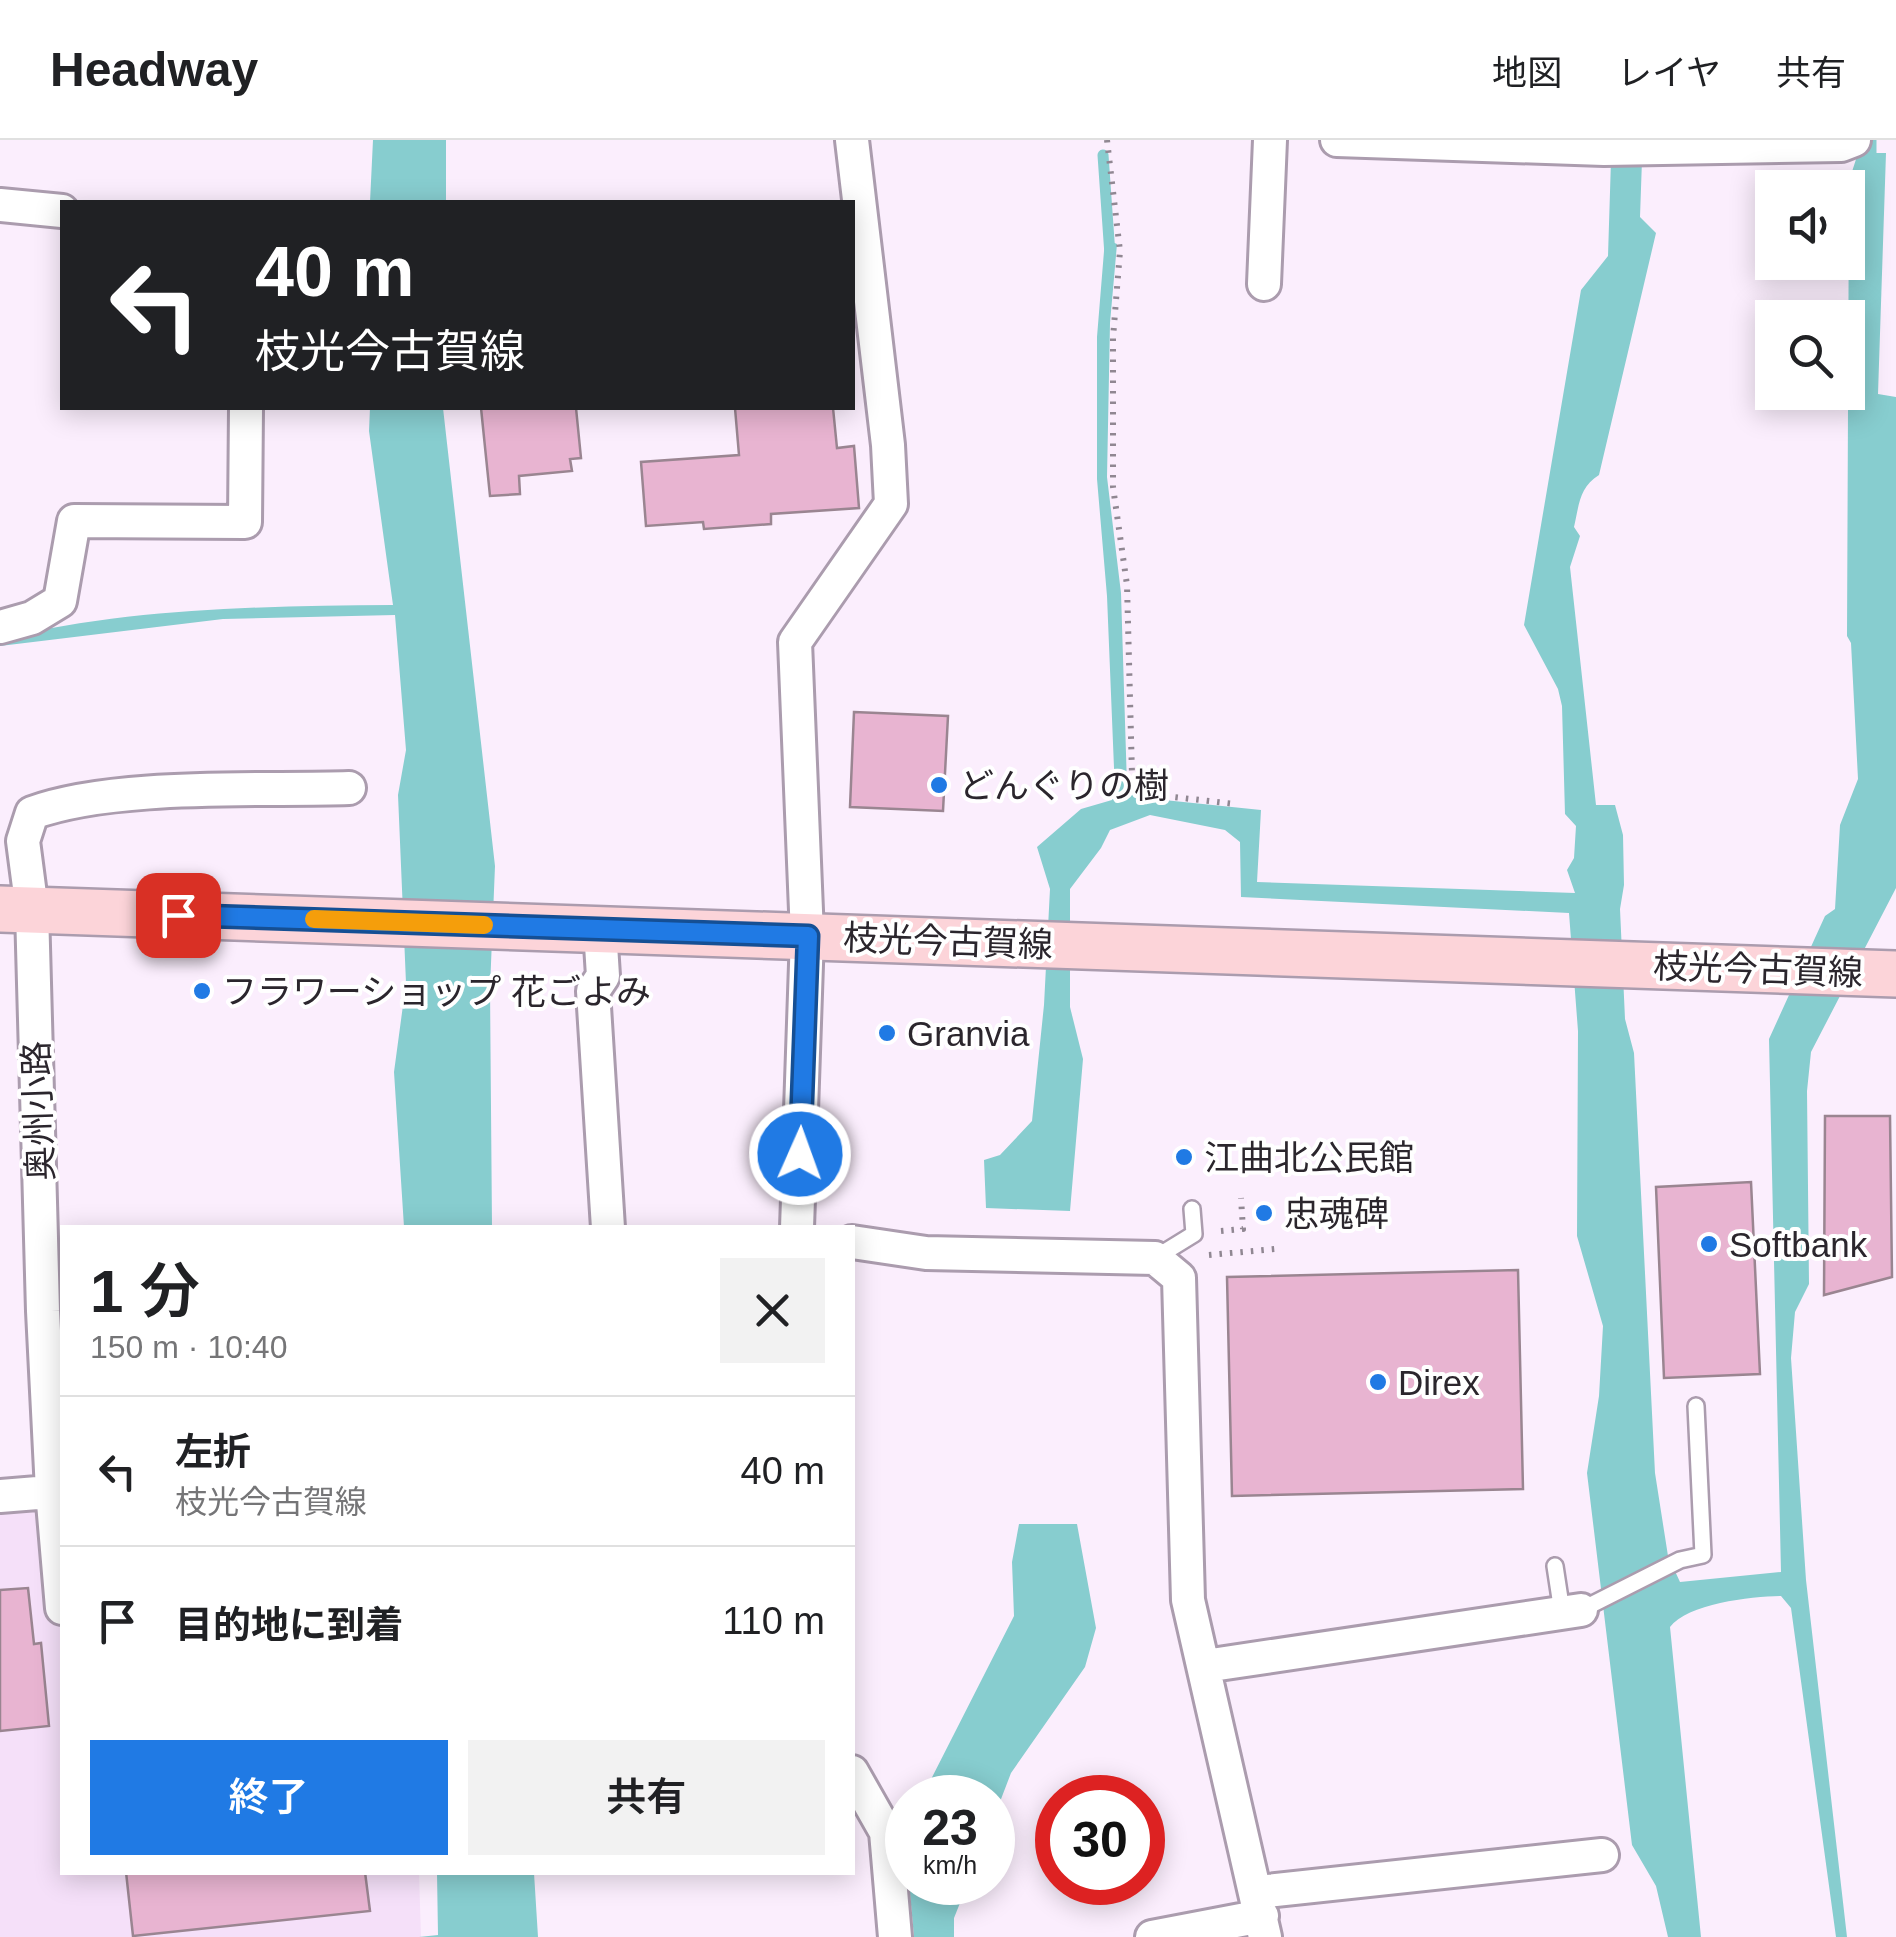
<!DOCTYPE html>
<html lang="ja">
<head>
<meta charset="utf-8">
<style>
	body { margin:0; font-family:Helvetica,"Noto Sans JP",sans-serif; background:#f2f2f2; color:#202124; height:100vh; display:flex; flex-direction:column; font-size:38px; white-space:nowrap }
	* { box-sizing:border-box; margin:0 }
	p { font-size:32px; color:#757577 }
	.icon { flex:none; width:55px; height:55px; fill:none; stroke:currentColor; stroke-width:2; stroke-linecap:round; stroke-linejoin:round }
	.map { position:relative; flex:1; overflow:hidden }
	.panel { position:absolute; left:60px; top:1085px; width:795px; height:650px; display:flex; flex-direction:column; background:#fff; border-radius:0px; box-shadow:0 5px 25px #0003 }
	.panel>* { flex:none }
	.guide { position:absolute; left:60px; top:60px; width:795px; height:210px; border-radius:0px; box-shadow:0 5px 25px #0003; background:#202124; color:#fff; overflow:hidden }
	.tools { position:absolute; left:1755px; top:30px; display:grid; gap:20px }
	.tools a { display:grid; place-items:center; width:110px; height:110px; border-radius:0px; background:#fff; box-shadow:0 5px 25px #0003; font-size:50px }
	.speed { position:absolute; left:885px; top:1635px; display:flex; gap:20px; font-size:50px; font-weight:700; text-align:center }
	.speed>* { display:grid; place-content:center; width:130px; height:130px; border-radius:50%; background:#fff; box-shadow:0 5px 25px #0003; line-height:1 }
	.speed small { font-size:25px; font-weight:400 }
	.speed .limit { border:15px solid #d22; background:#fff; color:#111 }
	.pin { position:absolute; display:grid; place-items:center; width:85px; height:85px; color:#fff; margin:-42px; border-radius:20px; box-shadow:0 5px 15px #0006 }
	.me { position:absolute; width:110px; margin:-55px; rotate:2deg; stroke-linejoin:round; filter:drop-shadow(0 0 8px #0008) }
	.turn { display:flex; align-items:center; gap:35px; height:210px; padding:0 30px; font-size:45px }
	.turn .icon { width:130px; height:130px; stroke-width:2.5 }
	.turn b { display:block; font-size:70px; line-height:85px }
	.round { display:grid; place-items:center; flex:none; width:105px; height:105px; border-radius:0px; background:#f2f2f2 }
	.headline { display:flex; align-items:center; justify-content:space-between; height:170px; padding:0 30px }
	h1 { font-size:60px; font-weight:600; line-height:75px }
	.primary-button { display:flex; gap:20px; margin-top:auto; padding:20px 30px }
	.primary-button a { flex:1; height:115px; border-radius:0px; background:#207ae4; color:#fff; font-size:40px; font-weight:600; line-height:115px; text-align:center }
	.primary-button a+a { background:#f2f2f2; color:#202124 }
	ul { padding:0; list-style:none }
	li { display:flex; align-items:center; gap:30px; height:150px; padding:0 30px; border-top:2px solid #e0e0e0 }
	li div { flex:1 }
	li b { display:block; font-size:38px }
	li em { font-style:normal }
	header { display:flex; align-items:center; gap:60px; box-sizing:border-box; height:140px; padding:0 50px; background:#fff; border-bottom:2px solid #e0e0e0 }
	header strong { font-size:48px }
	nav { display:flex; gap:55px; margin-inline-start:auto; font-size:35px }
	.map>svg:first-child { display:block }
	.built { fill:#f5e0f9 }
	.water { fill:#87cdcf }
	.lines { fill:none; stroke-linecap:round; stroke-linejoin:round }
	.stream { stroke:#87cdcf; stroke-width:11 }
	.building { fill:#e8b4d1; stroke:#9a8591; stroke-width:2.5 }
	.service-casing { stroke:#ab9cae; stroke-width:20 }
	.minor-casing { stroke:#ab9cae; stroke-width:38 }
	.secondary-casing { stroke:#ab9cae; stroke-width:50 }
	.path { stroke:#908792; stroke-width:6; stroke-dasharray:2.5 8; stroke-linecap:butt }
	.service { stroke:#fff; stroke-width:15 }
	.minor { stroke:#fff; stroke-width:32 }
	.secondary { stroke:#fcd4d9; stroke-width:45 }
	.route-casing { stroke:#154f94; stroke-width:25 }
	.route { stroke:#207ae4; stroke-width:18 }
	.slow { stroke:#f59e0b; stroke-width:18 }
	.poi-dot { fill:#207ae4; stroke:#fff; stroke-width:4 }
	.labels { text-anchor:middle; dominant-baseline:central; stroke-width:8; stroke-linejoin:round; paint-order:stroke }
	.poi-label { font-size:35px; fill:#2b262d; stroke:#fff; text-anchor:start }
	.street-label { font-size:35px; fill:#2b262d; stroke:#fff }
</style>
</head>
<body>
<header>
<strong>Headway</strong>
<nav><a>地図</a><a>レイヤ</a><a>共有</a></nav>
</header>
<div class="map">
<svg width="1896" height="1797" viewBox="0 0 1896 1797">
	<rect width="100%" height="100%" fill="#fbeefd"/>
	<path class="built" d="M 62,1362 L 62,1732 L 419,1733 L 421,1797 L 0,1797 L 0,1368 Z"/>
	<path class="water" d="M 373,0 L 446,0 L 446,62 L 370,62 Z
		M 1858,13 L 1886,13 L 1878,254 L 1896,257 L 1896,748 L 1811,912 L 1807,951 L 1809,1144 L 1795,1172 L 1791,1218 L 1806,1440 L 1847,1797 L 1836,1797 L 1791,1468 L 1781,1456 C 1752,1456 1687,1464 1670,1487 L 1701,1797 L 1668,1797 L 1656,1746 L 1632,1705 L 1587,1333 L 1599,1256 L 1603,1186 L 1577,1096 L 1578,891 L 1569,773 L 1241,757 L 1240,702 L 1225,690 L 1150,675 L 1110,690 L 1101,708 L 1070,749 L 1070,867 L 1083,919 L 1070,1071 L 986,1068 L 984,1020 L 1000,1015 L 1032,981 L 1044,865 L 1050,749 L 1037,707 L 1081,669 L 1112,660 L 1115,652 L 1107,456 L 1097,339 L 1097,197 L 1105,99 L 1117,104 L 1110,183 L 1107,337 L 1121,453 L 1127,646 L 1135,657 L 1261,670 L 1257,742 L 1575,753 L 1567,730 L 1574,718 L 1576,686 L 1565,674 L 1562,566 L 1558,549 L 1524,485 L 1581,150 L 1608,116 L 1611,20 L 1642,20 L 1640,77 L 1656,93 L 1599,335 C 1579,347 1579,366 1574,387 L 1580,396 L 1570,427 L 1596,665 L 1615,665 L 1623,695 L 1624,745 L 1620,769 L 1625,879 L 1634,913 L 1655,1333 L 1668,1416 L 1680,1442 L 1781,1432 L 1769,899 L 1825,776 L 1835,769 L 1840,685 L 1858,639 L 1851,503 L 1847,496 L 1849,41 Z
		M 370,268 L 443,268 L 495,726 L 490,848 L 492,1087 L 404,1087 L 394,932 L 406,843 L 398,655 L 406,610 L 395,475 L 223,479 L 0,506 L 0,499 C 129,468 261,466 393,465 L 369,291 Z
		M 1019,1384 L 1077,1384 L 1096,1488 L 1085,1527 L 1011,1633 L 993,1680 L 992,1658 L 922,1657 L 1014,1476 L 1012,1422 Z
		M 437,1733 L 534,1733 L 538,1797 L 419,1797 L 438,1795 Z
		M 909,1743 L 968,1743 L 954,1778 L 954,1797 L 914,1797 Z"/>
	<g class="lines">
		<path class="stream" d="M 1103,15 L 1110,115
			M 1871,26 L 1871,0"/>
	</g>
	<path class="building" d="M 481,268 L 576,268 L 581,318 L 570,319 L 572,331 L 519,336 L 520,354 L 490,356 Z
		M 735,268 L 833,268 L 837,308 L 854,306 L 859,368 L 771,374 L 771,384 L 704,389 L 703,382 L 646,386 L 641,322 L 739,315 Z
		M 854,572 L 948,576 L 943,671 L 850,667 Z
		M 1825,976 L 1890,976 L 1892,1137 L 1824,1155 Z
		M 1751,1042 L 1760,1234 L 1664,1238 L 1656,1047 Z
		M 1518,1130 L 1523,1349 L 1232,1356 L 1227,1137 Z
		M 28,1448 L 34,1504 L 41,1503 L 49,1586 L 0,1591 L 0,1450 Z
		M 126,1732 L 365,1732 L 370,1771 L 133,1796 Z"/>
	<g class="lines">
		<defs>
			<path id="service" d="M 1155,1118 L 1194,1094 L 1192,1069
				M 1555,1426 L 1562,1472
				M 1581,1470 L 1680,1420 L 1703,1415 L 1696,1266"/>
			<path id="minor" d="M 1337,0 L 1604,9 L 1841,5 L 1854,0
				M 0,65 L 62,71
				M 1264,144 L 1270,0
				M 0,487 L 32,478 L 60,461 L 74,381 L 245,382 L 246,268
				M 600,789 L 603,836 L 593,851 L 608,1088
				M 797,1088 L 807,795 L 795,502 L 891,364 L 888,305 L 852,0
				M 852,1102 L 926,1113 L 1155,1118 L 1179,1138 L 1188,1460 L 1265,1797
				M 0,1356 L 62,1351
				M 62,1468 L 52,1351 L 43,1171 L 32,770 L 23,701 L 32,673 C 114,643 259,651 349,648
				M 1205,1526 L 1581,1470
				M 852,1632 L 886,1692 L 895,1797
				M 1258,1752 L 1602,1715
				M 1152,1797 L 1262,1776"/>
			<path id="secondary" d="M 0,769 L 1896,834"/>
		</defs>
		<use href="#service" class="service-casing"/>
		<use href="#minor" class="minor-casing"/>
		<use href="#secondary" class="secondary-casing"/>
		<path class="path" d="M 1107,0 L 1120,111 L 1113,198 L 1113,347 L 1127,445 L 1132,635 L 1139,653 L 1235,664
			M 1221,1091 L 1243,1089 L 1241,1058
			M 1209,1115 L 1275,1109"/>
		<use href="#service" class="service"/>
		<use href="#minor" class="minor"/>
		<use href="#secondary" class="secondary"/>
	</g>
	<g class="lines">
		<defs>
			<path id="route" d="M 178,775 L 808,796 L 800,1014"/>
		</defs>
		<use href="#route" class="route-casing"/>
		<use href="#route" class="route"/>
		<path class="slow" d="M 314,779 L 484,785"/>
	</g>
	<g class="poi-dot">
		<circle cx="939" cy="645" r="10"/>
		<circle cx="202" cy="851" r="10"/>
		<circle cx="887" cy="893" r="10"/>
		<circle cx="1184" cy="1017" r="10"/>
		<circle cx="1264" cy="1073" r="10"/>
		<circle cx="1709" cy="1104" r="10"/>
		<circle cx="1378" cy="1242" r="10"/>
	</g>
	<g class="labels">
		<g class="poi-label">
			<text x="959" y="645">どんぐりの樹</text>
			<text x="222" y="851">フラワーショップ 花ごよみ</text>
			<text x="907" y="893">Granvia</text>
			<text x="1204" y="1017">江曲北公民館</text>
			<text x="1284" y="1073">忠魂碑</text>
			<text x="1729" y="1104">Softbank</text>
			<text x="1398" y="1242">Direx</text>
		</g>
		<g class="street-label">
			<text transform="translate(948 801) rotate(2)">枝光今古賀線</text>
			<text transform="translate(1758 829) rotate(2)">枝光今古賀線</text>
			<text transform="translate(38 971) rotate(-92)">奥州小路</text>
		</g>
	</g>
</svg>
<div class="tools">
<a><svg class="icon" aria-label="sound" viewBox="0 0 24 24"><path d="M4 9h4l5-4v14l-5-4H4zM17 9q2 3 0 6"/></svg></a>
<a><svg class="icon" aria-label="search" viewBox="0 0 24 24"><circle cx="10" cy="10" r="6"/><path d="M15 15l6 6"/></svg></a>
</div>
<div class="speed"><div>23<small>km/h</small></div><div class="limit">30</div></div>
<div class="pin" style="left:178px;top:775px;background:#d93025"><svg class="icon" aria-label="arrive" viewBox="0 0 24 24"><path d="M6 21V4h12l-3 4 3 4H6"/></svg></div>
<svg class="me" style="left:800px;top:1014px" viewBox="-20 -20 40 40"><circle r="17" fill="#207ae4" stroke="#fff" stroke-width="3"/><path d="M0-11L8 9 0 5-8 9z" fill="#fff"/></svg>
<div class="guide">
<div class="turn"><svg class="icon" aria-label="left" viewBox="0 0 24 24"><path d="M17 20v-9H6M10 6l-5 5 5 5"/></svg><div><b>40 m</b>枝光今古賀線</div></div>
</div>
<section class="panel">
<div class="headline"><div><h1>1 分</h1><p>150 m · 10:40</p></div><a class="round"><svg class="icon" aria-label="close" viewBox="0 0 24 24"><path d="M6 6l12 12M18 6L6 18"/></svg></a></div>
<ul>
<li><svg class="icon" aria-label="left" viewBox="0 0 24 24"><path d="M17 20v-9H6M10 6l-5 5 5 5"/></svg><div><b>左折</b><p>枝光今古賀線</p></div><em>40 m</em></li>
<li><svg class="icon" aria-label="arrive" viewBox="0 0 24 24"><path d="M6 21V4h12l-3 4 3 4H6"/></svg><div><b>目的地に到着</b></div><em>110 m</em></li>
</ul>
<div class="primary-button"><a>終了</a><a>共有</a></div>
</section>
</div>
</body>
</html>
